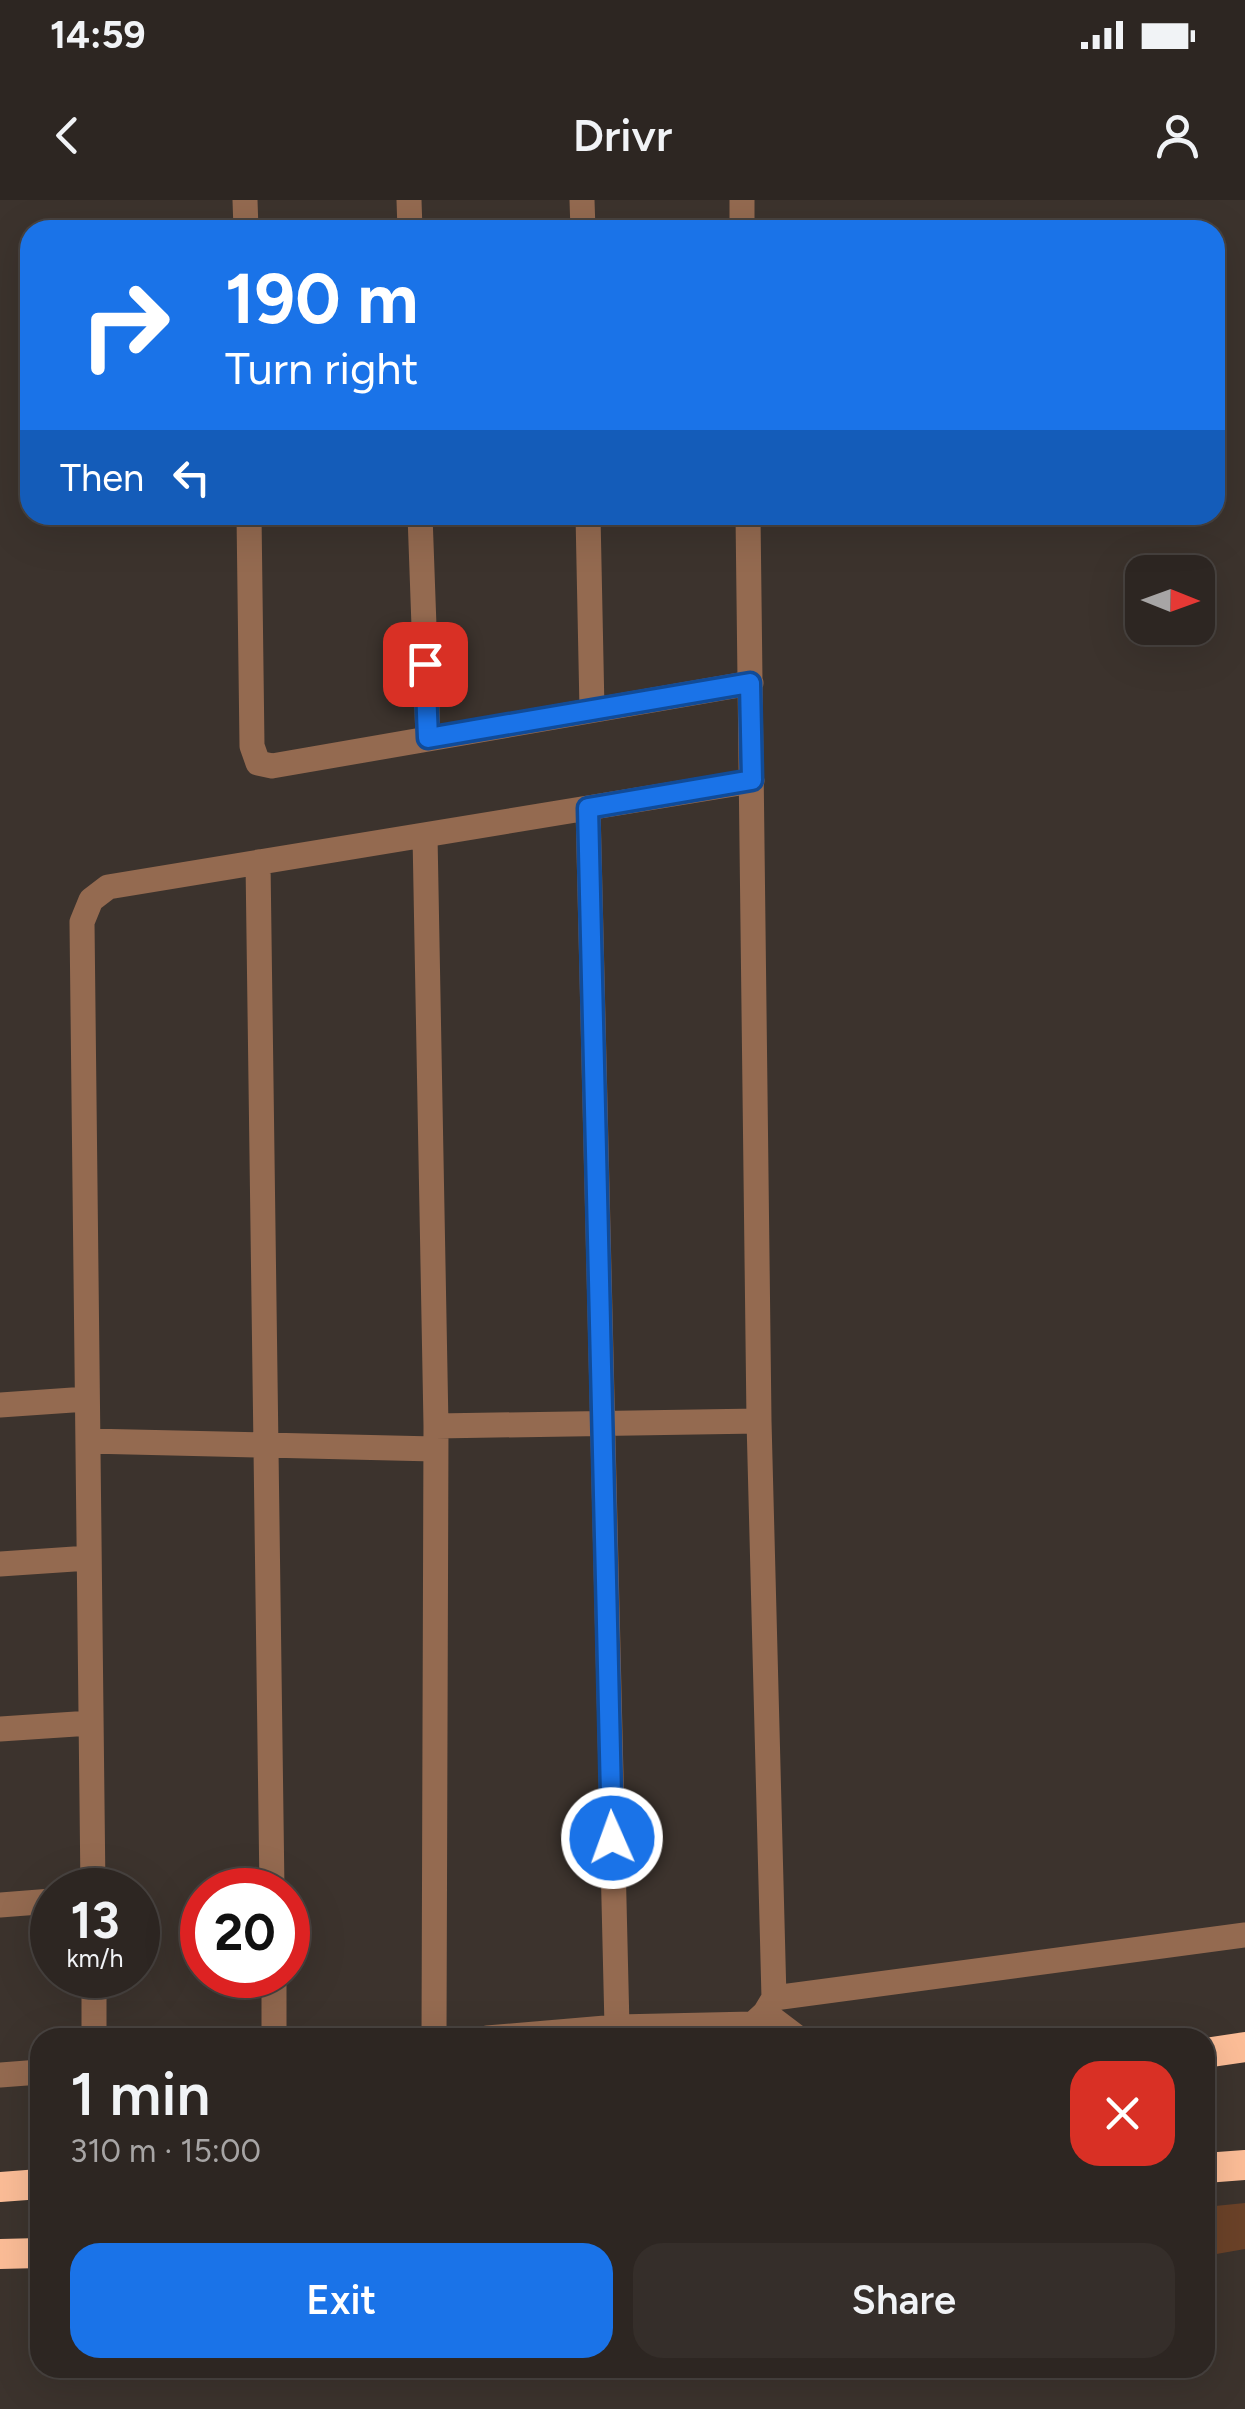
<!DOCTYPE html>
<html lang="en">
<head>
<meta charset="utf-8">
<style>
	body { margin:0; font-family:Figtree,sans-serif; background:#352e2a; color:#f1f3f6; height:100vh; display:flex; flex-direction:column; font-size:38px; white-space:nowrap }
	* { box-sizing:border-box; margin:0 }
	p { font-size:32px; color:#a7a5a5 }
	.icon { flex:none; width:55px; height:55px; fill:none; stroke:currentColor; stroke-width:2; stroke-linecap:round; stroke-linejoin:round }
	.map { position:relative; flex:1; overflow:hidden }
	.details { position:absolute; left:30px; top:1828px; width:1185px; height:350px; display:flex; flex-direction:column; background:#2d2622; border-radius:30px; box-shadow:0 10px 40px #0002,0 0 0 2px #484340 }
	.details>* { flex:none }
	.top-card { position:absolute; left:20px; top:20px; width:1205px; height:305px; border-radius:30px; box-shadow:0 10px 40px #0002,0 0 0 2px #484340; background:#1a73e8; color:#fff; overflow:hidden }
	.needle { width:65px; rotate:91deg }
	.tools { position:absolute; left:1125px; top:355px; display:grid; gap:20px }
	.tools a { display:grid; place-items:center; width:90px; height:90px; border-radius:20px; background:#2d2622; box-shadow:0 10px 40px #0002,0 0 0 2px #484340; font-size:50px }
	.speed { position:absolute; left:30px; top:1668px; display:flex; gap:20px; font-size:50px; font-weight:700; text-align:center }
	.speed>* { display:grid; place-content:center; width:130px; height:130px; border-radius:50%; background:#2d2622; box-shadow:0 10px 40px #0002,0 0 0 2px #484340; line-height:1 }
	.speed small { font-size:25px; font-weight:400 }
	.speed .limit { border:15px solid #d22; background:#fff; color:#111 }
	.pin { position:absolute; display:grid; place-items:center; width:85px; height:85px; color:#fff; margin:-42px; border-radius:20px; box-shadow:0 5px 15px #0006 }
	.me { position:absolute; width:110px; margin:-55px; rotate:358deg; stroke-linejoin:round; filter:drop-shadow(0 0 8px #0008) }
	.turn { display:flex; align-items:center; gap:35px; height:210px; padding:0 40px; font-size:45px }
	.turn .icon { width:130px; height:130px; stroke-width:2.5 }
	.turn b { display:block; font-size:70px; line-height:85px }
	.then { display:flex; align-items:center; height:95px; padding:0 40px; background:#0003; gap:20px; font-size:38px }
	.round { display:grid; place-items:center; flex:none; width:105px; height:105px; border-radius:30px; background:#352e2a }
	.headline { display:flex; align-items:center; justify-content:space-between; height:170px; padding:0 40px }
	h1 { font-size:60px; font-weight:600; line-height:75px }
	.action { display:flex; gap:20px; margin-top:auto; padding:20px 40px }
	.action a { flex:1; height:115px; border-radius:30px; background:#1a73e8; color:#fff; font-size:40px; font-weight:600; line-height:115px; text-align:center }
	.action a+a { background:#352e2a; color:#f1f3f6 }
	.status { display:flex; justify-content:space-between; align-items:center; height:70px; padding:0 50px; background:#2d2622; direction:ltr }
	.status svg { height:28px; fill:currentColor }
	header { display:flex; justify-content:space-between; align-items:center; height:130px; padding:0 40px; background:#2d2622; font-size:45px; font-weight:600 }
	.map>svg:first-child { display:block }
	.green { fill:#6b4228 }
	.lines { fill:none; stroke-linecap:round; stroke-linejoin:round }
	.minor { stroke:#946a50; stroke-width:25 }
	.highway { stroke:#fcbd97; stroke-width:30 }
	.route-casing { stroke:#114b97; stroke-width:25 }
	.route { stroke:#1a73e8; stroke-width:18 }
</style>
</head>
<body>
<div class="status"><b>14:59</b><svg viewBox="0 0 49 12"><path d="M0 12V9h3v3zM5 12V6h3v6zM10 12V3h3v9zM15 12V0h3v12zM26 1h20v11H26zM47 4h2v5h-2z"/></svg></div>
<header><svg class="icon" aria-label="back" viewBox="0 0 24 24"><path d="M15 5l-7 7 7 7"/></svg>Drivr<svg class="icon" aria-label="person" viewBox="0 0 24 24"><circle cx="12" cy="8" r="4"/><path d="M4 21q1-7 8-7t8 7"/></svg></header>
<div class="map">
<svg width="1245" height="2209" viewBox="0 0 1245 2209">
	<rect width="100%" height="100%" fill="#3c332d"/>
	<path class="green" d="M 1245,2003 L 1245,2049 L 1205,2056 L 1205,2007 Z"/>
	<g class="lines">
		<path class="minor" d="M 245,0 L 246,30
			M 409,0 L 410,30
			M 582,0 L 583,30
			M 742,0 L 742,30
			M 249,315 L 252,546 L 258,563 L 272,566 L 751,483
			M 420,315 L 428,538
			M 588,315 L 592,510
			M 588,608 L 617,1827
			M 425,635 L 436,1226 L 434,1838
			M 258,662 L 272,1690
			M 0,1205 L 87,1199
			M 436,1226 L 759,1221
			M 88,1241 L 435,1249
			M 0,1364 L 89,1358
			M 0,1529 L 91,1523
			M 93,1690 L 82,722 L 91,700 L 108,687 L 752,581
			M 0,1705 L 52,1701
			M 94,1775 L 94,1838
			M 274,1775 L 274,1838
			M 774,1798 L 1245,1735
			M 765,1813 L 798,1838
			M 487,1838 L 617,1827 L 753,1824 L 765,1813 L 774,1798 L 759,1221 L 748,315
			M 0,1875 L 40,1872"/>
		<path class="highway" d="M 1205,1853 L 1245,1847
			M 1205,1968 L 1245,1965
			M 0,1987 L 40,1984
			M 0,2054 L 40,2053"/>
	</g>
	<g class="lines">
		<defs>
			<path id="route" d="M 425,464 L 428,538 L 750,483 L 752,580 L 588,608 L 612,1638"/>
		</defs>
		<use href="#route" class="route-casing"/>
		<use href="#route" class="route"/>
	</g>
</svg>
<div class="tools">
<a><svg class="needle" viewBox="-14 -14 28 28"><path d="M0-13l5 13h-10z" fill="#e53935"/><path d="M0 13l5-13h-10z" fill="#a7a5a5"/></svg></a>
</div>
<div class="speed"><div>13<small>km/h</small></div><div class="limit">20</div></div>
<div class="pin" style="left:425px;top:464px;background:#d93025"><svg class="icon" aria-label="arrive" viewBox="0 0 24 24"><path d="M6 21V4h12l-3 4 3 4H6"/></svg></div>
<svg class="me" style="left:612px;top:1638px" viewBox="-20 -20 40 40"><circle r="17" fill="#1a73e8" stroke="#fff" stroke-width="3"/><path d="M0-11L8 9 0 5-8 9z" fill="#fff"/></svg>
<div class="top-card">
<div class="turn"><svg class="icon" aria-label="right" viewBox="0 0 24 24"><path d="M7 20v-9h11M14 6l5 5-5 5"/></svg><div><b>190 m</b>Turn right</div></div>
<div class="then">Then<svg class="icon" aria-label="left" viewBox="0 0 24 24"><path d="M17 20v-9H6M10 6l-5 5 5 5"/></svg></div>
</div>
<section class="details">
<div class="headline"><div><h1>1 min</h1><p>310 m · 15:00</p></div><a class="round" style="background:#d93025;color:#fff"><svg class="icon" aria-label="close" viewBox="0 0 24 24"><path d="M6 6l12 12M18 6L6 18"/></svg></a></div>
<div class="action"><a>Exit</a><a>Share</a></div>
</section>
</div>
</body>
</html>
